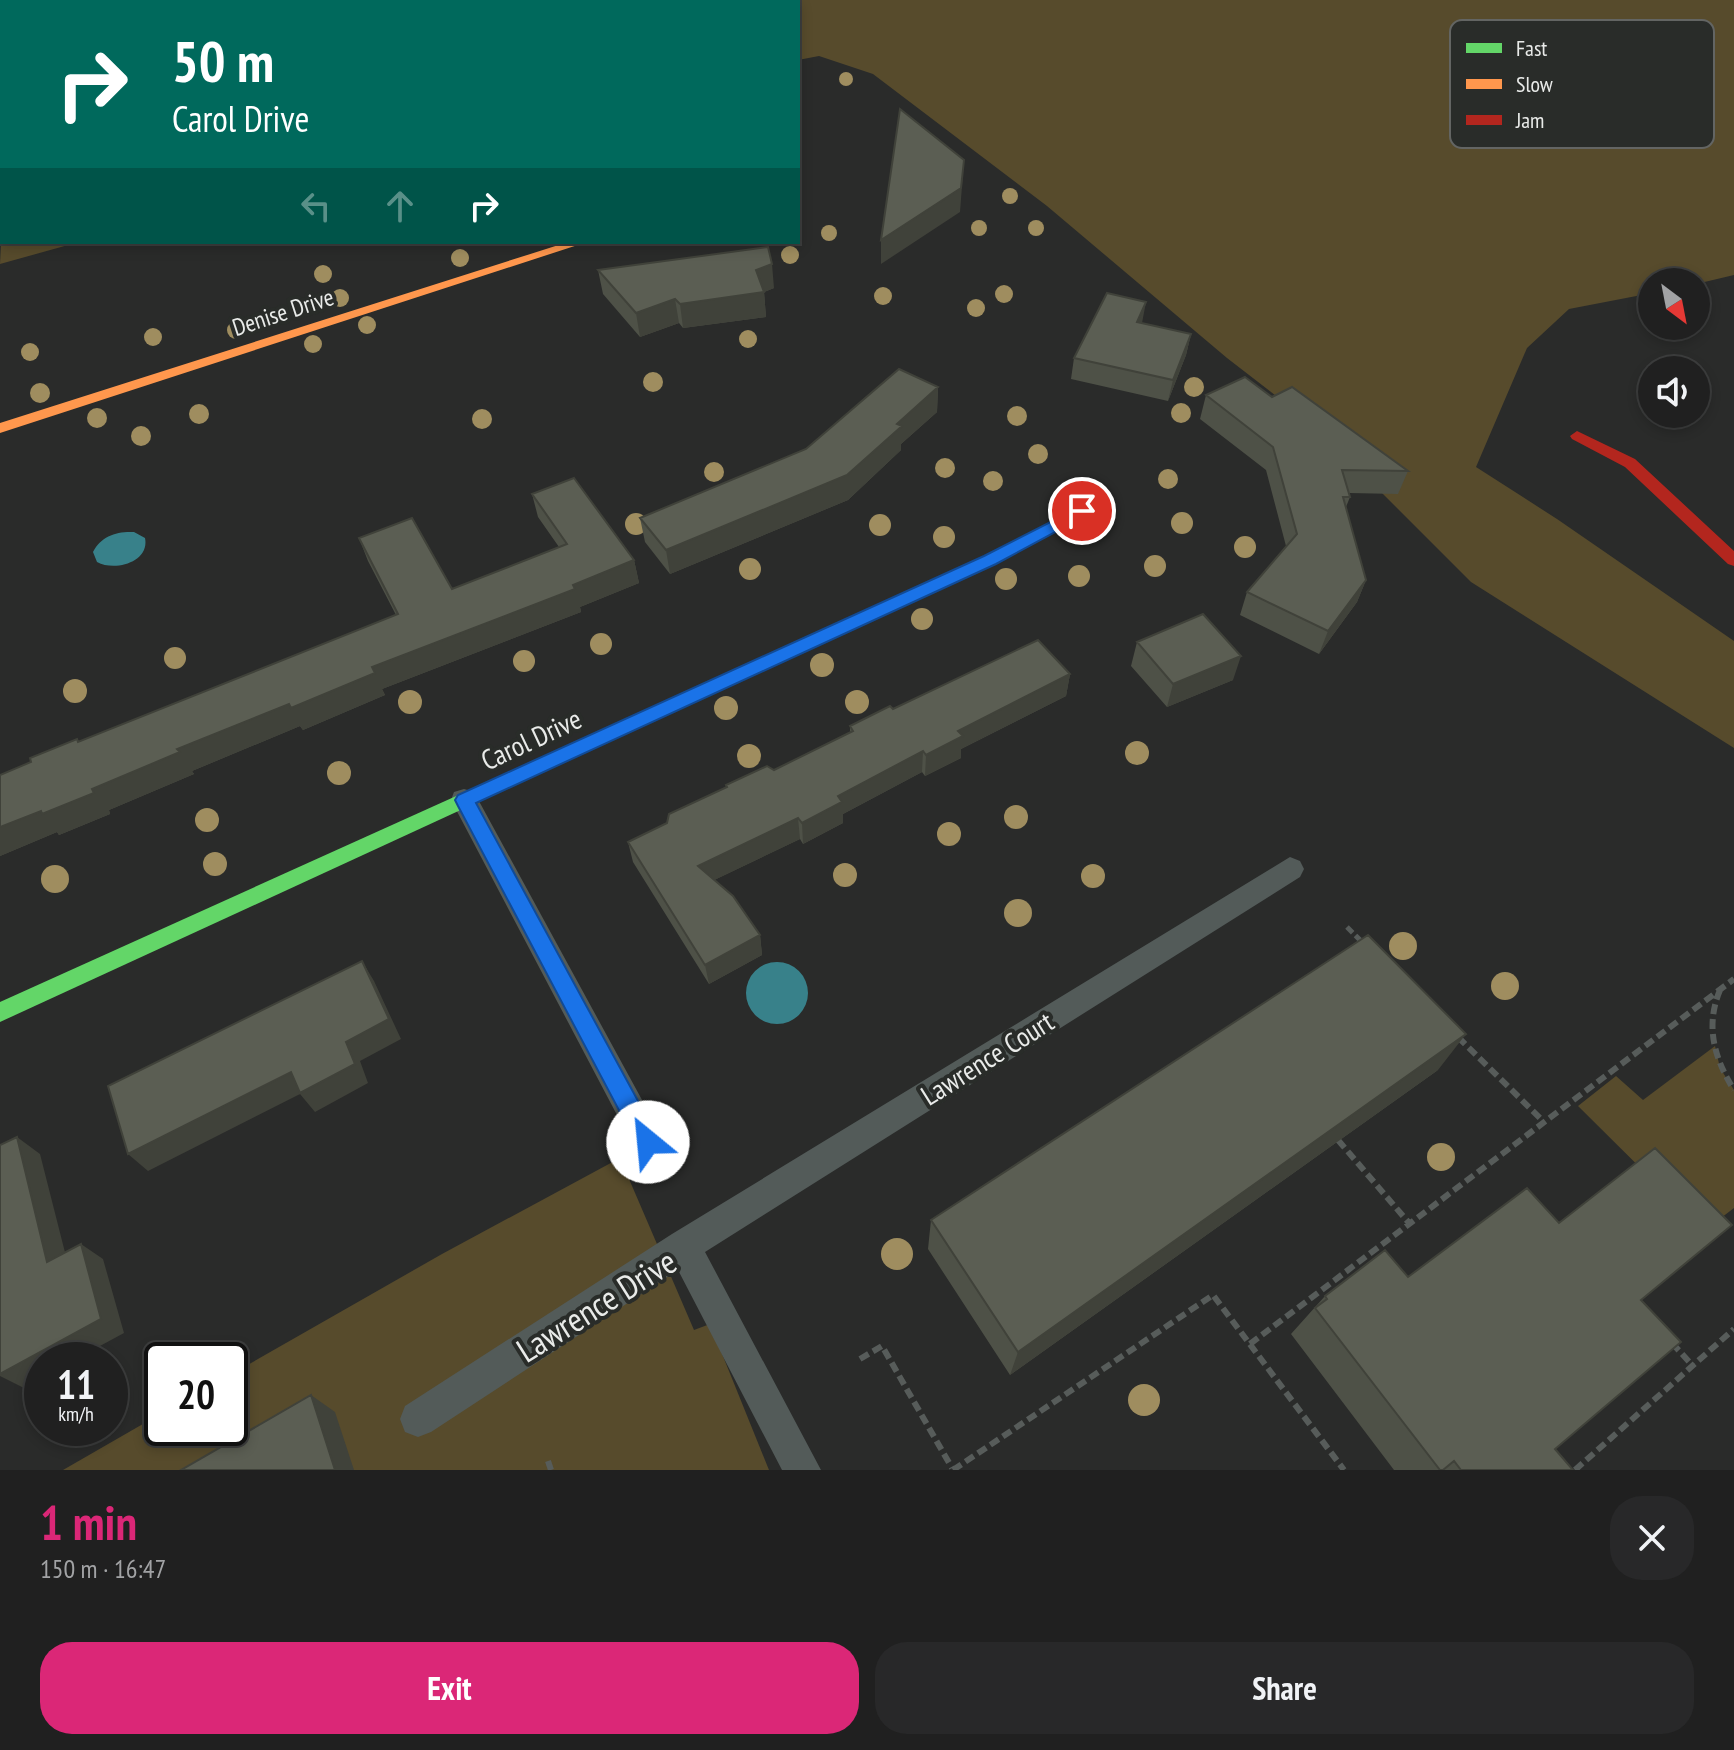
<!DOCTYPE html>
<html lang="en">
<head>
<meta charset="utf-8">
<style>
	body { margin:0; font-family:"PT Sans Narrow",sans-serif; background:#282829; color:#f1f3f6; height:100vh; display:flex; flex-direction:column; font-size:30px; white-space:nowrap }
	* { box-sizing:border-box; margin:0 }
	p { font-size:26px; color:#a2a3a5 }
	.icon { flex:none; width:44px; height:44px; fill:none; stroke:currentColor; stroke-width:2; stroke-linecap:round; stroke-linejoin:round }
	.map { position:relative; height:1470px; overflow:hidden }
	.sheet { display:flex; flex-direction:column; background:#202020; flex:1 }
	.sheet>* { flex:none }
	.top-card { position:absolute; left:0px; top:0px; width:800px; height:244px; box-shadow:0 4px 12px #0003,0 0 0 2px #3d3e3e; background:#00695c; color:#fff; overflow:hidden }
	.needle { width:52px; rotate:148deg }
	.tools { position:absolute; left:1638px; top:268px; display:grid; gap:16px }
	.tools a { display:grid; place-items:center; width:72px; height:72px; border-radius:50%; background:#202020; box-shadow:0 4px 12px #0003,0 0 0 2px #3d3e3e; font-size:40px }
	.speed { position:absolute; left:24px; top:1342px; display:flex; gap:16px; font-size:40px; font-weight:700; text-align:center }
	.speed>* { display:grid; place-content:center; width:104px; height:104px; border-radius:50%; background:#202020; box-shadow:0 4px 12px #0003,0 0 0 2px #3d3e3e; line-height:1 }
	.speed small { font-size:20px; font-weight:400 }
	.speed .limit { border:4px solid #111; border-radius:12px; background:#fff; color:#111 }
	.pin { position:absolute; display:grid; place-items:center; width:68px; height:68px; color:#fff; margin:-34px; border:4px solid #fff; border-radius:50%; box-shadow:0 2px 8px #0007 }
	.me { position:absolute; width:88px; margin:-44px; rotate:332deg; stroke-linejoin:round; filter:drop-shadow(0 0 6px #0008) }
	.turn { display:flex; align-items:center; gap:28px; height:168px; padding:0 40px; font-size:36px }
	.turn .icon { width:104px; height:104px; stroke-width:2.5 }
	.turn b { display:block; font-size:56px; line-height:68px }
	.lanes { display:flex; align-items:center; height:76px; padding:0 40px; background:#0003; justify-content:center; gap:40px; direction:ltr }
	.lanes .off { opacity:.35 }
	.round { display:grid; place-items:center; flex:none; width:84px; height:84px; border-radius:32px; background:#282829 }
	.summary { display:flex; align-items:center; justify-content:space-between; height:136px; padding:0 40px }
	h1 { font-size:48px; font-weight:700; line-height:60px; color:#db2777 }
	.cta { display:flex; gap:16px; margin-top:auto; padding:16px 40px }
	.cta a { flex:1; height:92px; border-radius:32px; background:#db2777; color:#fff; font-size:32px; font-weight:700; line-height:92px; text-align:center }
	.cta a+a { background:#282829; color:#f1f3f6 }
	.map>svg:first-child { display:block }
	.green { fill:#574b2c }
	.water { fill:#38818a }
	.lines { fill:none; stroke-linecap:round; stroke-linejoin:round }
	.stream { fill:#38818a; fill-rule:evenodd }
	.path-far1 { stroke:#575c5a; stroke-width:5; stroke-dasharray:8 4; stroke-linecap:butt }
	.path { stroke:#575c5a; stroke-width:6; stroke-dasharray:10 5; stroke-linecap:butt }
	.lane { fill:#535b59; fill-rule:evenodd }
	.street { fill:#535b59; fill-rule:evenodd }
	.fast { fill:#63d668; fill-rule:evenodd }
	.slow { fill:#ff974d; fill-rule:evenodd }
	.jam { fill:#b3261e; fill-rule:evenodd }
	.tree { fill:#9f8d5f }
	.wall { fill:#4e5147 }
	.shaded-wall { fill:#40423a }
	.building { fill:#5b5e53; stroke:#40423a; stroke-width:2 }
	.route { fill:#1a73e8; stroke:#114b97; stroke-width:2 }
	.labels { text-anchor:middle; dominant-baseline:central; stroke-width:8; stroke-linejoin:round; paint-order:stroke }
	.far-street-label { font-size:24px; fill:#e9ebe9; stroke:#292c29 }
	.street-label { font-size:28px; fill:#e9ebe9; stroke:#292c29 }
	.near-street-label { font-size:34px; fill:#e9ebe9; stroke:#292c29 }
	.key { fill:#292c29; stroke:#636563; stroke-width:2 }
	.key-label { font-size:22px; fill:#e9ebe9 }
</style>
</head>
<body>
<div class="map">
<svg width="1734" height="1470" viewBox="0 0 1734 1470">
	<rect width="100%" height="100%" fill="#2a2b2a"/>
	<path class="green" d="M 463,0 L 1734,0 L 1734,275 L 1696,284 L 1652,282 L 1652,293 L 1569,309 L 1527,348 L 1476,467 L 1557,519 L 1734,641 L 1734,748 L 1471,582 L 1315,426 L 1227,358 L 1047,206 L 873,74 L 819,56 L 798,60 L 798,2 Z
		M 2,224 L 2,242 L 79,242 L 0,264 Z
		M 1715,1046 L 1720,1068 L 1734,1090 L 1734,1208 L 1704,1231 L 1578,1106 L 1616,1076 L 1643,1100 Z
		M 620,1158 L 694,1330 L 710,1324 L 769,1470 L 63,1470 L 162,1413 L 162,1428 L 230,1428 L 230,1375 L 442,1254 Z"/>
	<path class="water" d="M 134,532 L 145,538 C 150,562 115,572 97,562 L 93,552 C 101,536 117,531 134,532 Z
		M746 993a31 31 0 1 1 62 0a31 31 0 1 1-62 0Z"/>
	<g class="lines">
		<path class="stream" d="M 14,0 L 30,0 L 13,2 Z"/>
		<path class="path-far1" d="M 1347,927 L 1363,943"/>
		<path class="path" d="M 1720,990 C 1705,1026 1714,1058 1734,1090
			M 1458,1037 L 1543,1121
			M 1338,1140 L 1409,1223
			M 1672,1343 L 1693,1366
			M 1250,1344 L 1734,979
			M 860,1359 L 882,1346 L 952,1468
			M 548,1461 L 551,1470
			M 953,1470 L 1213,1295 L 1344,1470
			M 1575,1470 L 1734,1329"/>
		<path class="lane" d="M 464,789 L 474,792 L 659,1131 L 664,1142 L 659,1153 L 648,1158 L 637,1153 L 451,800 L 454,792 Z
			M 1290,857 L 1300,861 L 1304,869 L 1300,877 L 705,1252 L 821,1470 L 782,1470 L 678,1270 L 431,1432 L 418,1437 L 405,1432 L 400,1419 L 405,1406 L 672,1234 Z"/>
		<path class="street" d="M 406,0 L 438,0 L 404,2 Z
			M 0,99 L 2,99 L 2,115 L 0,115 Z"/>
		<path class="fast" d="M 596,733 L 602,735 L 605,740 L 602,745 L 0,1022 L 0,1002 Z"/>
		<path class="slow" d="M 568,242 L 587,242 L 0,433 L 0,423 Z
			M 1082,506 L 1088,507 L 1090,511 L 1088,515 L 996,564 L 602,745 L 590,745 L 587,740 L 590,735 L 984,556 Z"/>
		<path class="jam" d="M 1577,431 L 1635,459 L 1734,551 L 1734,566 L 1728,564 L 1625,467 L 1572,439 L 1570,436 Z"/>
	</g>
	<g class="tree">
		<circle cx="846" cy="79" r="7"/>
		<circle cx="1010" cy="196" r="8"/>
		<circle cx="979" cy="228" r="8"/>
		<circle cx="1036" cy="228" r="8"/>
		<circle cx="829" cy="233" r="8"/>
		<circle cx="790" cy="255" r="9"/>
		<circle cx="460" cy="258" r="9"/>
		<circle cx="323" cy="274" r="9"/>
		<circle cx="1004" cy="294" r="9"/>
		<circle cx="883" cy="296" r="9"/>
		<circle cx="340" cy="298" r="9"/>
		<circle cx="976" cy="308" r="9"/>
		<circle cx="367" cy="325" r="9"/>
		<circle cx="236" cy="330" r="9"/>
		<circle cx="153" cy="337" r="9"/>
		<circle cx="748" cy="339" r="9"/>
		<circle cx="313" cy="344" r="9"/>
		<circle cx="30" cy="352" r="9"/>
		<circle cx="653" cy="382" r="10"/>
		<circle cx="1194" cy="387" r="10"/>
		<circle cx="40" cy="393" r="10"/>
		<circle cx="1181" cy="413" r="10"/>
		<circle cx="199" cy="414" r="10"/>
		<circle cx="1017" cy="416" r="10"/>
		<circle cx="97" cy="418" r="10"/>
		<circle cx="482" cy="419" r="10"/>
		<circle cx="141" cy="436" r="10"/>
		<circle cx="1038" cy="454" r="10"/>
		<circle cx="945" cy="468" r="10"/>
		<circle cx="714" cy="472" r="10"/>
		<circle cx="1168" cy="479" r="10"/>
		<circle cx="993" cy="481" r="10"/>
		<circle cx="1182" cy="523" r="11"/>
		<circle cx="636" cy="524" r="11"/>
		<circle cx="880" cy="525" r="11"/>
		<circle cx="944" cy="537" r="11"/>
		<circle cx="1245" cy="547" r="11"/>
		<circle cx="1155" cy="566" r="11"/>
		<circle cx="750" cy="569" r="11"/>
		<circle cx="1079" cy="576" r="11"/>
		<circle cx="1006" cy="579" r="11"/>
		<circle cx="922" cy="619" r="11"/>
		<circle cx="601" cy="644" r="11"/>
		<circle cx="175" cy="658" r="11"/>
		<circle cx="524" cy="661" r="11"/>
		<circle cx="822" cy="665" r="12"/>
		<circle cx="75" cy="691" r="12"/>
		<circle cx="410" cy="702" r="12"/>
		<circle cx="857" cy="702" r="12"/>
		<circle cx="726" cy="708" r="12"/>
		<circle cx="1137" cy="753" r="12"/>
		<circle cx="749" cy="756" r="12"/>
		<circle cx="339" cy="773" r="12"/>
		<circle cx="1016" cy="817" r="12"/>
		<circle cx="207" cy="820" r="12"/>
		<circle cx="949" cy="834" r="12"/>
		<circle cx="215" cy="864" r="12"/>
		<circle cx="845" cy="875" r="12"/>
		<circle cx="1093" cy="876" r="12"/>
		<circle cx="55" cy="879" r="14"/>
		<circle cx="1018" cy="913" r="14"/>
		<circle cx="1403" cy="946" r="14"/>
		<circle cx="1505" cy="986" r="14"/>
		<circle cx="1441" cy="1157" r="14"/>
		<circle cx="897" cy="1254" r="16"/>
		<circle cx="1144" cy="1400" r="16"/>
	</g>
	<path class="wall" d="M 598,270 L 774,288 L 764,292 L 766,317 L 683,328 L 679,323 L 640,337 L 603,294 Z
		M 1142,323 L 1191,334 L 1186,355 L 1168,401 L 1071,379 L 1074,358 Z
		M 938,387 L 937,412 L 901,444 L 901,450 L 848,500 L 670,574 L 645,542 L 640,518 L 806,449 Z
		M 1206,395 L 1272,397 L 1408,471 L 1398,494 L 1349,493 L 1350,497 L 1346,507 L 1366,580 L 1357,602 L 1319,654 L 1240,615 L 1247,592 L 1286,546 L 1266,470 L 1200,419 Z
		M 532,494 L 634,560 L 639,583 L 580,607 L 581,612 L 382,689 L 385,695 L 303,730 L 300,726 L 192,771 L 194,774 L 109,810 L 110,814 L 59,835 L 57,832 L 0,856 L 0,775 L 31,762 L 77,739 L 79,742 L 396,615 L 368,561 L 359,538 L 452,589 L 559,547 L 538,517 Z
		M 1137,642 L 1233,680 L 1167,707 L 1131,666 Z
		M 1070,674 L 1066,696 L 961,749 L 961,758 L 925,776 L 922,772 L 843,814 L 843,823 L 803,844 L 800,839 L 714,880 L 760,935 L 762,955 L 709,984 L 633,862 L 628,842 L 667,823 L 726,788 L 726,785 L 774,770 L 850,732 L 850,726 L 893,709 Z
		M 1438,1070 L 1010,1375 L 928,1249 L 931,1220 Z
		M 1559,1223 L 1641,1300 L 1555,1449 L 1573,1470 L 1394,1470 L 1291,1334 L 1325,1296 L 1408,1277 Z"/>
	<path class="shaded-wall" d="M 964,160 L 960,212 L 881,264 L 881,240 Z
		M 0,181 L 2,186 L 2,207 L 0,208 Z
		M 772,264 L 774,288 L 762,293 L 764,292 L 766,317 L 683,328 L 680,304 L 756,270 Z
		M 675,299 L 679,323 L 640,337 L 636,313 Z
		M 1146,302 L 1142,323 L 1137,322 Z
		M 1191,334 L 1186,355 L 1168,401 L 1173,380 Z
		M 938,387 L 937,412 L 901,444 L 901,450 L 848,500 L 670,574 L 666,550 L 897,424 Z
		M 634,560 L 639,583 L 580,607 L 581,612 L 382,689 L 385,695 L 303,730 L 300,726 L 192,771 L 194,774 L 109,810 L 110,814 L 59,835 L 57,832 L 0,856 L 0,827 L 92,789 L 177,749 L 372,667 Z
		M 1366,580 L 1357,602 L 1319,654 L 1328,631 Z
		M 1241,656 L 1233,680 L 1167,707 L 1173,684 Z
		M 1070,674 L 1066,696 L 961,749 L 961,758 L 925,776 L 926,755 L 958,731 Z
		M 923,751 L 922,772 L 843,814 L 843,823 L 803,844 L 802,823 L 838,796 Z
		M 798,818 L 800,839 L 702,886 L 698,866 Z
		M 760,935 L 762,955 L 709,984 L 705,965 Z
		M 362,961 L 374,981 L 401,1039 L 360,1061 L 368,1083 L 315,1112 L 300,1094 L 148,1171 L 128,1154 Z
		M 1466,1034 L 1438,1070 L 1010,1375 L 1018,1352 Z
		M 17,1137 L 40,1154 L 71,1276 L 47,1262 Z
		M 81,1244 L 103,1259 L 124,1333 L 74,1360 L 42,1360 L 42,1378 L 24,1388 L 0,1376 L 0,1374 Z
		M 311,1395 L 335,1412 L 354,1470 L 335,1470 Z"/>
	<path class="building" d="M 900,109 L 964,160 L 961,188 L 881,240 Z
		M 768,247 L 772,264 L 756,270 L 764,292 L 680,304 L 675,299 L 636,313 L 598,270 Z
		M 1107,293 L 1146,302 L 1137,322 L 1191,334 L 1173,380 L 1074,358 Z
		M 899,369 L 938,387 L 897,424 L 902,426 L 847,475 L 666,550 L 640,518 L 806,449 Z
		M 1245,377 L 1272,397 L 1292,387 L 1408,471 L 1342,470 L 1350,497 L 1343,497 L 1366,580 L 1328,631 L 1247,592 L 1297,534 L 1273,447 L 1206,395 Z
		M 574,478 L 634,560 L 573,585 L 575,589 L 372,667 L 375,673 L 291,708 L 289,704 L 177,749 L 180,752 L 92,789 L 94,793 L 42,814 L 41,811 L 0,827 L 0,775 L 31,762 L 30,758 L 77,739 L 78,742 L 398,614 L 359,538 L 412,518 L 452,589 L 567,544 L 532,494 Z
		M 1203,614 L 1241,656 L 1173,684 L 1137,642 Z
		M 1038,640 L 1070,674 L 958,731 L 963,736 L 926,755 L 923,751 L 838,796 L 842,802 L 802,823 L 798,818 L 698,866 L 733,896 L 760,935 L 705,965 L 628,842 L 667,823 L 669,814 L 727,787 L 726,785 L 767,766 L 774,770 L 853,731 L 850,726 L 890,706 L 893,709 Z
		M 1368,935 L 1466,1034 L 1018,1352 L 931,1220 Z
		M 362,961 L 389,1019 L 346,1042 L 355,1064 L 300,1093 L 291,1072 L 128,1154 L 108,1086 Z
		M 17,1137 L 47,1262 L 81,1244 L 101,1319 L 0,1374 L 0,1145 Z
		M 1655,1148 L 1732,1225 L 1641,1300 L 1681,1342 L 1555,1449 L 1573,1470 L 1461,1470 L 1454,1461 L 1443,1470 L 1440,1470 L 1315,1308 L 1327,1299 L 1325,1296 L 1385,1250 L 1408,1277 L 1527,1188 L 1559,1223 Z
		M 311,1395 L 335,1470 L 181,1470 Z"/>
	<path class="route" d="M 1082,506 L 1090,511 L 1087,515 L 996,564 L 476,803 L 656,1134 L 659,1142 L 656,1150 L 648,1153 L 640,1150 L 458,806 L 455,800 L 458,795 L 984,556 Z"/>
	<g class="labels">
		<g class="far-street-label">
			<text transform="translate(283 312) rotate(-18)">Denise Drive</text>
		</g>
		<g class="street-label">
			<text transform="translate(531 739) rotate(-25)">Carol Drive</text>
			<text transform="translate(987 1058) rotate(-32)">Lawrence Court</text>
		</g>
		<g class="near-street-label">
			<text transform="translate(596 1305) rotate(-32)">Lawrence Drive</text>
		</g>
	</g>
	<rect x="1450" y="20" width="264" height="128" rx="12" class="key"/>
	<rect x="1466" y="43" width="36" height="10" fill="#63d668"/>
	<rect x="1466" y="79" width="36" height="10" fill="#ff974d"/>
	<rect x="1466" y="115" width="36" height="10" fill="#b3261e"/>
	<g class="key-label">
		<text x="1516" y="56">Fast</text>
		<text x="1516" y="92">Slow</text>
		<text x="1516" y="128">Jam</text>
	</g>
</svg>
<div class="tools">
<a><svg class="needle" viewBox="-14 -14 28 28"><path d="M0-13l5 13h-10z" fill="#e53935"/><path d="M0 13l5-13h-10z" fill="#a2a3a5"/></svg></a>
<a><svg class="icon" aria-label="sound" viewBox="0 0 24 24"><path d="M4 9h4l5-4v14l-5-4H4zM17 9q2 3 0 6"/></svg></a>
</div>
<div class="speed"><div>11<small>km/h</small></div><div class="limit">20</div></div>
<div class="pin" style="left:1082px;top:511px;background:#d93025"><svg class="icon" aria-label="arrive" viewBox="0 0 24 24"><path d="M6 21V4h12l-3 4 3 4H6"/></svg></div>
<svg class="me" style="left:648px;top:1142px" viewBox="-20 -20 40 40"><circle r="19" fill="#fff"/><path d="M0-13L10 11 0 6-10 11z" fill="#1a73e8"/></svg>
<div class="top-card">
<div class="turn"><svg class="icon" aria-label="right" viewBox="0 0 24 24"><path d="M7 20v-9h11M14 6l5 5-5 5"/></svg><div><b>50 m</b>Carol Drive</div></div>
<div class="lanes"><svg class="icon off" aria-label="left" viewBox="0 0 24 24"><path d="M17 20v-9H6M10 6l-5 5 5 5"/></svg><svg class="icon off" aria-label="ahead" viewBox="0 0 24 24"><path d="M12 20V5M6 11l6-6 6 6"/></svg><svg class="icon" aria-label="right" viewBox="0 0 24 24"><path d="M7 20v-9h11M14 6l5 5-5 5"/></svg></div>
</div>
</div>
<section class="sheet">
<div class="summary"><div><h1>1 min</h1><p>150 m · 16:47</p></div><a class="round"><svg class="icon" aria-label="close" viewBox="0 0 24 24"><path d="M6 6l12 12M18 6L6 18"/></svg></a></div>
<div class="cta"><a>Exit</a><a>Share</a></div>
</section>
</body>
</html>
